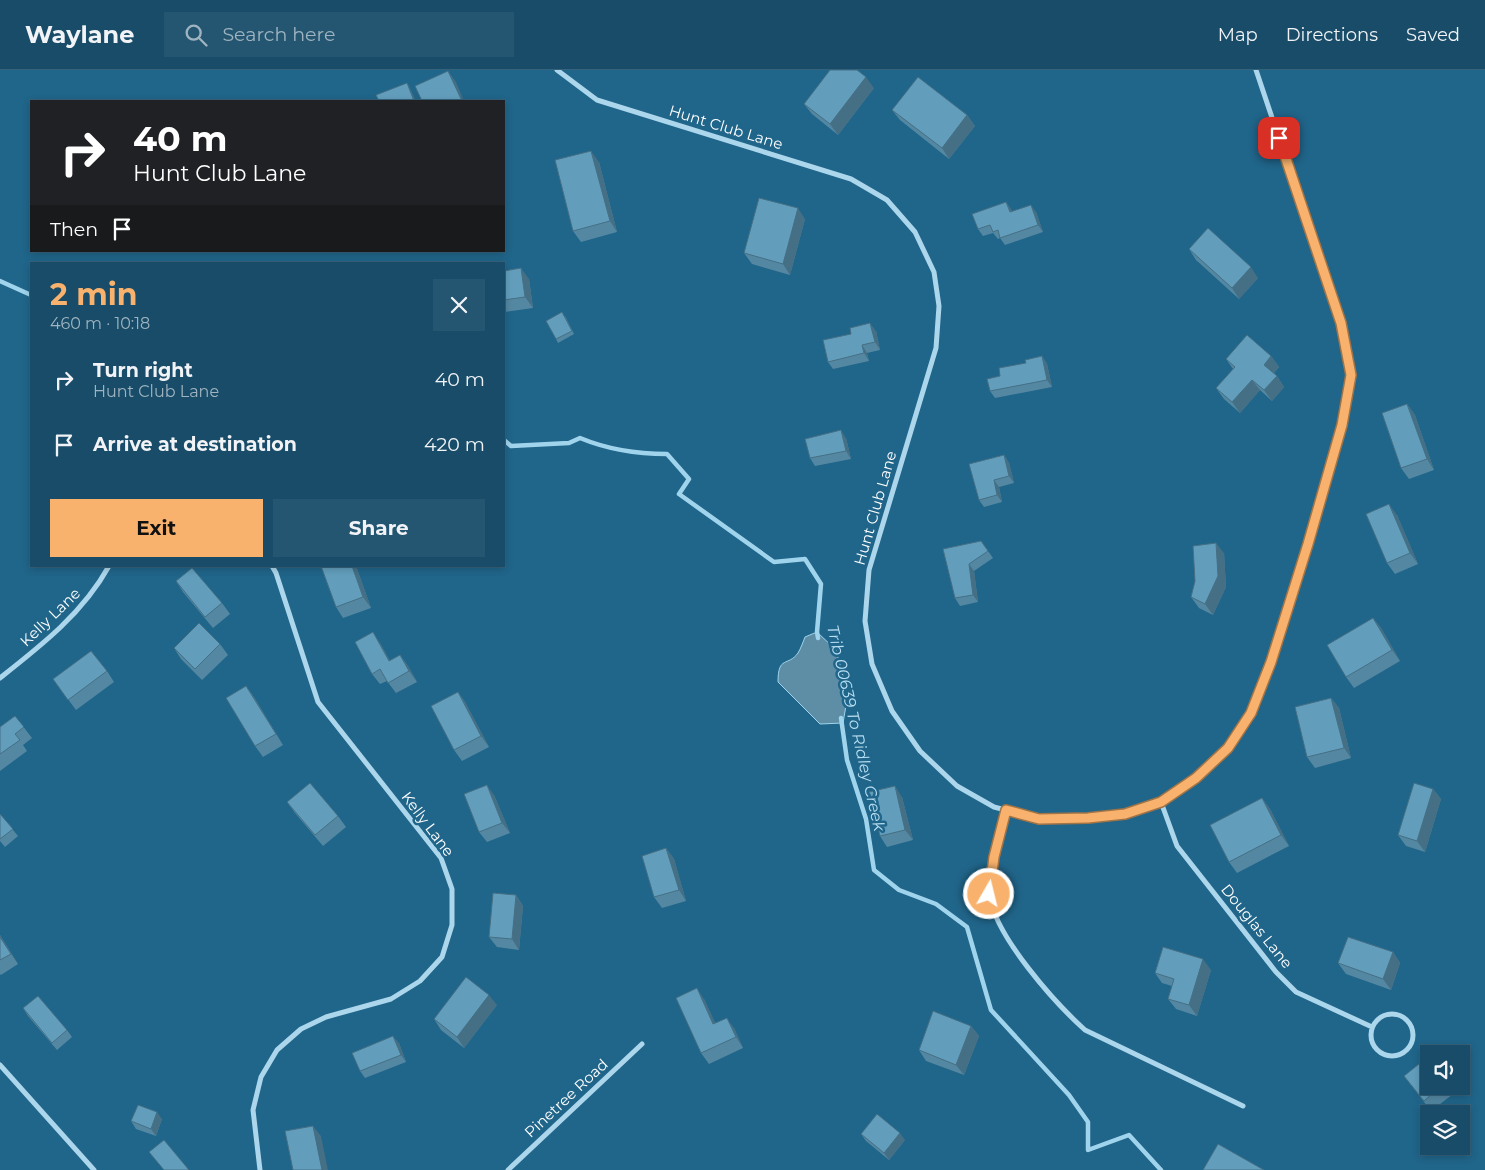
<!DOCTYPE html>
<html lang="en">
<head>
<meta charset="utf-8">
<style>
	body { margin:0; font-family:Montserrat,sans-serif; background:#255671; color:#f1f3f6; height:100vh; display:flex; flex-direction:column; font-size:19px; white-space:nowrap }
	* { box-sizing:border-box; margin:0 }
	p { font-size:16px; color:#9fb4c0 }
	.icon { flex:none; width:28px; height:28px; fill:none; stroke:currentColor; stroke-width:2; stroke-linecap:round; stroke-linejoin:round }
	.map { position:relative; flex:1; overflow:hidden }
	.details { position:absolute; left:30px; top:192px; width:475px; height:305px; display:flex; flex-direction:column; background:#184c68; border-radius:0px; box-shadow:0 2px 8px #0003,0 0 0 1px #36637c }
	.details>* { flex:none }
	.guide { position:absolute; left:30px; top:30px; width:475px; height:152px; border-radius:0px; box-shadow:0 2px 8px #0003,0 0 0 1px #36637c; background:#202124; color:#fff; overflow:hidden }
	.fabs { position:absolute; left:1420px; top:975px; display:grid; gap:10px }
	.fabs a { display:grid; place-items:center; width:50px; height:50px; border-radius:0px; background:#184c68; box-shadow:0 2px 8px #0003,0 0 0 1px #36637c; font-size:25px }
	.pin { position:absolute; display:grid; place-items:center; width:42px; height:42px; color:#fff; margin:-21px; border-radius:10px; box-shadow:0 2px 8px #0006 }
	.me { position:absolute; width:55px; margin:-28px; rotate:8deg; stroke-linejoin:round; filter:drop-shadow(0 0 4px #0008) }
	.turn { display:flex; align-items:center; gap:18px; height:105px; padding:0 20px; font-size:22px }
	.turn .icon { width:65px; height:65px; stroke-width:2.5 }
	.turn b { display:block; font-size:35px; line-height:42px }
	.then { display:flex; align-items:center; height:48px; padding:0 20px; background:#0003; gap:10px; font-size:19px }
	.round { display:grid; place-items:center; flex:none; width:52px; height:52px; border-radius:0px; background:#255671 }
	.headline { display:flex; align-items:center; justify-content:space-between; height:85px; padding:0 20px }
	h1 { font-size:30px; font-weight:700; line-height:38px; color:#f8b26d }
	.action { display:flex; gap:10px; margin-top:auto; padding:10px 20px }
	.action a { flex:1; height:58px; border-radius:0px; background:#f8b26d; color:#111; font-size:20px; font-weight:700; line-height:58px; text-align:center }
	.action a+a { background:#255671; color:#f1f3f6 }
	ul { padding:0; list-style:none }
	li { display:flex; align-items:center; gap:15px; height:65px; padding:0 20px }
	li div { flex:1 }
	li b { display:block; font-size:19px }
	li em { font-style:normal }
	header { display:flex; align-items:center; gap:30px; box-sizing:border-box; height:70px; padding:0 25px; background:#184c68; border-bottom:1px solid #36637c }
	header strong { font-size:24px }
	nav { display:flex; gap:28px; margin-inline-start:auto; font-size:18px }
	.search { width:350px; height:45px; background:#255671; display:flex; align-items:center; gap:12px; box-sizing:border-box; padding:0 18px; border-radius:0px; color:#9fb4c0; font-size:19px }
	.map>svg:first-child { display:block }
	.water { fill:#5e8da6; stroke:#a0d4ec }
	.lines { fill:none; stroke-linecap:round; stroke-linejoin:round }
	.stream { stroke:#a0d4ec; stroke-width:4.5 }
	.street { stroke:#acd6eb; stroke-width:5 }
	.wall { fill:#5488a2 }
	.shaded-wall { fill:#456f84 }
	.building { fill:#629ebc; stroke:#456f84 }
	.route-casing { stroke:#a17447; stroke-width:12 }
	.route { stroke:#f8b26d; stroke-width:9 }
	.labels { text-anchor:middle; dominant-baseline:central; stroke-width:5; stroke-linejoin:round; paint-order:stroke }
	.street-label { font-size:15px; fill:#fff; stroke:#20658a }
	.water-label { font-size:16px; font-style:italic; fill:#b8dff2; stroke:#20658a }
</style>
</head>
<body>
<header>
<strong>Waylane</strong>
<div class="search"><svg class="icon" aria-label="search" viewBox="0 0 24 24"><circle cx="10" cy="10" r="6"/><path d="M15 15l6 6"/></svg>Search here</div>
<nav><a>Map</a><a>Directions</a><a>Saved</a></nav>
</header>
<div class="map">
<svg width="1485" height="1100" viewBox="0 0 1485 1100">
	<rect width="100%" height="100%" fill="#20658a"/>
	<path class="water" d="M 817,562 L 836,580 L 848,624 L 843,653 L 820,654 L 778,612 C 778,585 788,597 798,583 C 801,578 803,572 805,567 Z"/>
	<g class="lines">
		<path class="stream" d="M 0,211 L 31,225
			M 504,370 L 511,376 L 569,373 L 580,368 C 609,380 636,384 667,384 L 689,409 L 679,424 L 774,492 L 805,489 L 821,514 L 817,562 L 818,568
			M 841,648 L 847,690 L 866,749 L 874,800 L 899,820 L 936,834 L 967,857 L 991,940 L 1069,1025 L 1088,1052 L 1088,1080 L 1129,1065 L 1161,1100"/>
		<path class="street" d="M 557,0 L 597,30 L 851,109 L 887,130 L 915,162 L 934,202 L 939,236 L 936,278 L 869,500 L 865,551 L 872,594 L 892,641 L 920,681 L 957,716 L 994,737 L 1039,749 L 1088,748 L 1125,744 L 1161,732 L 1196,708 L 1228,678 L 1251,643 L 1271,592 L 1308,474 L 1342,355 L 1351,305 L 1341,253 L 1256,0
			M 0,608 C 42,575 83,543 109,496
			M 1161,732 L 1177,776 L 1276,902 L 1296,922 L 1372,957
			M 1006,740 C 1000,762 986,805 990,827 C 996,867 1055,933 1085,960 L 1243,1036
			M1371 965a21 21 0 1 1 42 0a21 21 0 1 1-42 0Z
			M 0,995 L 94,1100
			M 260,1100 L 253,1040 L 261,1007 L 277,980 L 301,959 L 326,947 L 391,929 L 420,911 L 442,887 L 452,855 L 452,819 L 441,788 L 318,632 L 276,503 L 272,496
			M 508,1100 L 642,974"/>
	</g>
	<path class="wall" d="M 874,18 L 838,65 L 812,44 L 804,34 Z
		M 892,40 L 967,45 L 975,56 L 949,89 L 900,50 Z
		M 599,92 L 617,162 L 581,172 L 573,161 Z
		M 1006,132 L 1012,141 L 1036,142 L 1043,162 L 1005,175 L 1000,168 L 998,169 L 993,163 L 983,166 L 978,159 Z
		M 805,149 L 790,205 L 752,194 L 744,183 Z
		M 1189,179 L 1258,208 L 1239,229 L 1196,190 Z
		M 504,201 L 529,209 L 533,238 L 504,242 Z
		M 565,246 L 574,264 L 558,273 L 556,269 Z
		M 876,261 L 880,280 L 867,283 L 869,291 L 833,299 L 828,292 Z
		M 1042,286 L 1047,294 L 1052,317 L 995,328 L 990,321 L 1000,306 L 1026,293 Z
		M 1271,286 L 1279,297 L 1274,303 L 1277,306 L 1284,317 L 1272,331 L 1260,320 L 1240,343 L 1224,329 L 1216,318 L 1233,299 L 1226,289 Z
		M 1407,334 L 1415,345 L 1434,400 L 1409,409 L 1401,398 Z
		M 846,368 L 851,389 L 815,396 L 810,388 Z
		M 1004,385 L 1009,393 L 1014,413 L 999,417 L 1002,432 L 984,437 L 979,430 Z
		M 1397,445 L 1418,494 L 1395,504 L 1387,493 Z
		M 981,471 L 993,488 L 974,501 L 978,532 L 960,536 L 955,528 L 943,479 Z
		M 1224,483 L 1226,517 L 1213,545 L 1199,538 L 1191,527 Z
		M 321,496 L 356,496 L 371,538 L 343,548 L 336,537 Z
		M 176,511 L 222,533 L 230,544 L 213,558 L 183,522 Z
		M 1373,548 L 1381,558 L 1400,591 L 1354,618 L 1346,607 Z
		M 380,573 L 390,591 L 400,585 L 408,596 L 417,612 L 396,623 L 387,611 L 380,614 L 372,604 Z
		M 220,574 L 228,585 L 202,610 L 181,589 L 174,578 Z
		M 107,601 L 114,612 L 76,640 L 53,609 Z
		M 246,616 L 254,627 L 283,675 L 263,687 L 255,676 Z
		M 458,622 L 465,632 L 489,677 L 462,691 L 454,680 Z
		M 1331,628 L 1339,638 L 1351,688 L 1315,698 L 1307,687 Z
		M 15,646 L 32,668 L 23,675 L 27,681 L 0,701 L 0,657 Z
		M 1433,719 L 1441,729 L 1425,782 L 1406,776 L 1398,765 Z
		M 494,725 L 510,763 L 487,772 L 479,762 Z
		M 902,727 L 913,770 L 887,777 L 880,766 Z
		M 1262,728 L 1270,739 L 1289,776 L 1237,803 L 1229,792 Z
		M 287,732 L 338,746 L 346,757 L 323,776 L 295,743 Z
		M 0,744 L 18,766 L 5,777 L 0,771 Z
		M 666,778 L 674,789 L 686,831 L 662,838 L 654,827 Z
		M 516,825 L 523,836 L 519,880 L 497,877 L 489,867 Z
		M 0,865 L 18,894 L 1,905 L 0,904 Z
		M 1393,882 L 1400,893 L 1391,920 L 1346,904 L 1338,893 Z
		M 1211,900 L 1197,946 L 1176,939 L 1168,929 L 1172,916 L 1162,913 L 1155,903 Z
		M 704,929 L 715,953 L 734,958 L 743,978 L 709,994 L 701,983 Z
		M 497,935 L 464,978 L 441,960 L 434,949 Z
		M 23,938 L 67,960 L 72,967 L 57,980 L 28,946 Z
		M 971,956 L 979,966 L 964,1005 L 926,991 L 919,980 Z
		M 399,973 L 406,992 L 365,1008 L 360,1001 Z
		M 1404,1006 L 1429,1016 L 1460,1016 L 1461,1018 L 1431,1041 Z
		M 162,1049 L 156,1066 L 136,1059 L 131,1051 Z
		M 861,1064 L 905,1070 L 889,1090 L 866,1071 Z"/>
	<path class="shaded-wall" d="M 448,1 L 456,12 L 464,31 L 462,31 Z
		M 866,7 L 874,18 L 838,65 L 830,54 Z
		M 407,13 L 409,16 L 416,31 L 414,31 Z
		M 967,45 L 975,56 L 949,89 L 942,78 Z
		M 591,81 L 599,92 L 617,162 L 610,151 Z
		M 1006,132 L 1011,139 L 1015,149 L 1010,142 Z
		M 1031,135 L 1036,142 L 1043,162 L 1038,155 Z
		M 798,138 L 805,149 L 790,205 L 783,194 Z
		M 1251,197 L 1258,208 L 1239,229 L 1232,218 Z
		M 521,198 L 529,209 L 533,238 L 525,227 Z
		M 870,253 L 876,261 L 880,280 L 875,272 Z
		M 862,275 L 867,283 L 869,291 L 864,283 Z
		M 1042,286 L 1047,294 L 1052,317 L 1047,310 Z
		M 1271,286 L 1279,297 L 1272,305 L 1264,295 Z
		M 1277,306 L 1284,317 L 1272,331 L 1264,320 Z
		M 1252,310 L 1260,320 L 1240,343 L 1232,332 Z
		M 1407,334 L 1415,345 L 1434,400 L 1427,389 Z
		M 841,360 L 846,368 L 851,389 L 846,381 Z
		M 1004,385 L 1009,393 L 1014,413 L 1009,406 Z
		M 994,410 L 999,417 L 1002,432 L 997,425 Z
		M 1389,434 L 1397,445 L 1418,494 L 1410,483 Z
		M 1216,473 L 1224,483 L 1226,517 L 1213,545 L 1205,534 Z
		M 969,494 L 974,501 L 978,532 L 973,525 Z
		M 352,496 L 356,496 L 371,538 L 363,527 Z
		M 1373,548 L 1381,558 L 1400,591 L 1392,580 Z
		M 373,562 L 380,573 L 396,602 L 389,591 Z
		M 400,585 L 408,596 L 417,612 L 409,601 Z
		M 246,616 L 254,627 L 283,675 L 276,664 Z
		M 458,622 L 465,632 L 489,677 L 481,666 Z
		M 1331,628 L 1339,638 L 1351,688 L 1344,678 Z
		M 487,715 L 494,725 L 510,763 L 502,753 Z
		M 895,716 L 902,727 L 913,770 L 905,760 Z
		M 1433,719 L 1441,729 L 1425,782 L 1417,771 Z
		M 1262,728 L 1270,739 L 1289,776 L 1281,765 Z
		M 666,778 L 674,789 L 686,831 L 679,820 Z
		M 516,825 L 523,836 L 519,880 L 512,869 Z
		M 0,865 L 18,894 L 11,884 L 0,867 Z
		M 1393,882 L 1400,893 L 1391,920 L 1383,909 Z
		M 1203,889 L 1211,900 L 1197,946 L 1189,935 Z
		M 697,918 L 704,929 L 721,965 L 713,954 Z
		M 489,925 L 497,935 L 464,978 L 457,967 Z
		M 727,948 L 734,958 L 743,978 L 736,967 Z
		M 971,956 L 979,966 L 964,1005 L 956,995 Z
		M 393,966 L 399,973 L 406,992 L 401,985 Z
		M 157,1042 L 162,1049 L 156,1066 L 151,1059 Z
		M 313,1056 L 321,1066 L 328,1100 L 322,1100 Z
		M 900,1063 L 905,1070 L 889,1090 L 884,1083 Z"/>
	<path class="building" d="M 830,0 L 857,0 L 866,7 L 830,54 L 804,34 Z
		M 448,1 L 462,31 L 422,31 L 415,16 Z
		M 918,7 L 967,45 L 942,78 L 892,40 Z
		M 407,13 L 414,31 L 379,31 L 376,25 Z
		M 591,81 L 610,151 L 573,161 L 555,90 Z
		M 759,128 L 798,138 L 783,194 L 744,183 Z
		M 1006,132 L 1010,142 L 1031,135 L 1038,155 L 1000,168 L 998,160 L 993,162 L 990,155 L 978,159 L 972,144 Z
		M 1208,158 L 1251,197 L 1232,218 L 1189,179 Z
		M 521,198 L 525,227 L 504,230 L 504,201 Z
		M 562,242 L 572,261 L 556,269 L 546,251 Z
		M 870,253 L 875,272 L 862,275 L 864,283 L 828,292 L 823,270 L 851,264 L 850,258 Z
		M 1247,265 L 1271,286 L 1264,295 L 1277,306 L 1264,320 L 1252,310 L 1232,332 L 1216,318 L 1235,297 L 1226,289 Z
		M 1042,286 L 1047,310 L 990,321 L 987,309 L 1000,306 L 999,298 L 1026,293 L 1025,290 Z
		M 1407,334 L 1427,389 L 1401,398 L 1382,343 Z
		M 841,360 L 846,381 L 810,388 L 805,369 Z
		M 1004,385 L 1009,406 L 994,410 L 997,425 L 979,430 L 969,394 Z
		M 1389,434 L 1410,483 L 1387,493 L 1366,444 Z
		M 981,471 L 988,481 L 969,494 L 973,525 L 955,528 L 943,479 Z
		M 1216,473 L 1218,506 L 1205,534 L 1191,527 L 1195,511 L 1193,476 Z
		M 321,496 L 352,496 L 363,527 L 336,537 Z
		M 192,498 L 222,533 L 205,547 L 176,511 Z
		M 1373,548 L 1392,580 L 1346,607 L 1327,575 Z
		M 199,553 L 220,574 L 195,599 L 174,578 Z
		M 373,562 L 389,591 L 400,585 L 409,601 L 388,613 L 380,599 L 372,604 L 355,572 Z
		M 91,581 L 107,601 L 68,630 L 53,609 Z
		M 246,616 L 276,664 L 255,676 L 226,628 Z
		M 458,622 L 481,666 L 454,680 L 431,636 Z
		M 1331,628 L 1344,678 L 1307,687 L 1295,637 Z
		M 15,646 L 24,657 L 15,664 L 20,670 L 0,684 L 0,657 Z
		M 310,713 L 338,746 L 315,765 L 287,732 Z
		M 1414,713 L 1433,719 L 1417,771 L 1398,765 Z
		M 487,715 L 502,753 L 479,762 L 464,724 Z
		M 895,716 L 905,760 L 880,766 L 869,722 Z
		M 1262,728 L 1281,765 L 1229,792 L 1210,755 Z
		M 0,744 L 13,759 L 0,769 Z
		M 666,778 L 679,820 L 654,827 L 642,786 Z
		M 493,823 L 516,825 L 512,869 L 489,867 Z
		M 0,867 L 11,884 L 0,890 Z
		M 1348,867 L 1393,882 L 1383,909 L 1338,893 Z
		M 1163,877 L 1203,889 L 1189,935 L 1168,929 L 1174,909 L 1155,903 Z
		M 466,907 L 489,925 L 457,967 L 434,949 Z
		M 697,918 L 713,954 L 727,948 L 736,967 L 701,983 L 676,928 Z
		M 38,926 L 67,960 L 52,973 L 23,938 Z
		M 933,941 L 971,956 L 956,995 L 919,980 Z
		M 393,966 L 401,985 L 360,1001 L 352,983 Z
		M 1429,986 L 1429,1016 L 1441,1016 L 1424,1031 L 1404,1006 Z
		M 138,1035 L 157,1042 L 151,1059 L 131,1051 Z
		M 877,1044 L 900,1063 L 884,1083 L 861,1064 Z
		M 313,1056 L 322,1100 L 293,1100 L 285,1061 Z
		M 164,1070 L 189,1100 L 164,1100 L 149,1082 Z
		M 1218,1074 L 1264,1100 L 1203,1100 Z"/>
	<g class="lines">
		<defs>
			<path id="route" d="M 989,824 L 994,787 L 1006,740 L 1039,749 L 1088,748 L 1125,744 L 1161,732 L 1196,708 L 1228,678 L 1251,643 L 1271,592 L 1308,474 L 1342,355 L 1351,305 L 1341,253 L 1279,68"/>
		</defs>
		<use href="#route" class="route-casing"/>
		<use href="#route" class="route"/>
	</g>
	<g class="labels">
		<g class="street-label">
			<text transform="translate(726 57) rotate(17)">Hunt Club Lane</text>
			<text transform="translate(875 438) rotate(-74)">Hunt Club Lane</text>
			<text transform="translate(50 547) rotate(-44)">Kelly Lane</text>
			<text transform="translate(428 754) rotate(53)">Kelly Lane</text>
			<text transform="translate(1257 856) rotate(51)">Douglas Lane</text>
			<text transform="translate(566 1028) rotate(-43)">Pinetree Road</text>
		</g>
		<g class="water-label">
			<text transform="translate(856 658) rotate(77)">Trib 00639 To Ridley Creek</text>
		</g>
	</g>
</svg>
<div class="fabs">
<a><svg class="icon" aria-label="sound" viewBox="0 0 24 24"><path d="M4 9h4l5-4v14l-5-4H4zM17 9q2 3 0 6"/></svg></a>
<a><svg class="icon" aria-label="layers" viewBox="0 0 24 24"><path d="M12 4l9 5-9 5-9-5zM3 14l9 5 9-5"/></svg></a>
</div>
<div class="pin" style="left:1279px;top:68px;background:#d93025"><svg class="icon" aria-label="arrive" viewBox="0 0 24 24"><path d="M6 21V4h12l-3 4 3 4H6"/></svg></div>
<svg class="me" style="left:989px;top:824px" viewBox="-20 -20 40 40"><circle r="17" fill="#f8b26d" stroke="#fff" stroke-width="3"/><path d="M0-11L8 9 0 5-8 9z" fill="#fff"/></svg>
<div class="guide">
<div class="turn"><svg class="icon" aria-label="right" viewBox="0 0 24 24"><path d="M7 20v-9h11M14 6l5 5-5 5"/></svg><div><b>40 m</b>Hunt Club Lane</div></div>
<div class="then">Then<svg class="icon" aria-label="arrive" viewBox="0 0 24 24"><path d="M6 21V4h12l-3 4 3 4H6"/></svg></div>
</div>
<section class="details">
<div class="headline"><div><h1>2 min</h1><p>460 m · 10:18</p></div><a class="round"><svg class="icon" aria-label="close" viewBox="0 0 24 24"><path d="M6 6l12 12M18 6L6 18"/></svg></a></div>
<ul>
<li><svg class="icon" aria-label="right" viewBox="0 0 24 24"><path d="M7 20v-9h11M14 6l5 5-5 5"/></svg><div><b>Turn right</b><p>Hunt Club Lane</p></div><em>40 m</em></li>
<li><svg class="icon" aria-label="arrive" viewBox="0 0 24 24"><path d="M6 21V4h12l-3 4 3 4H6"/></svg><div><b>Arrive at destination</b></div><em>420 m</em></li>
</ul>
<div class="action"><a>Exit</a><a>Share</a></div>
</section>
</div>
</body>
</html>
